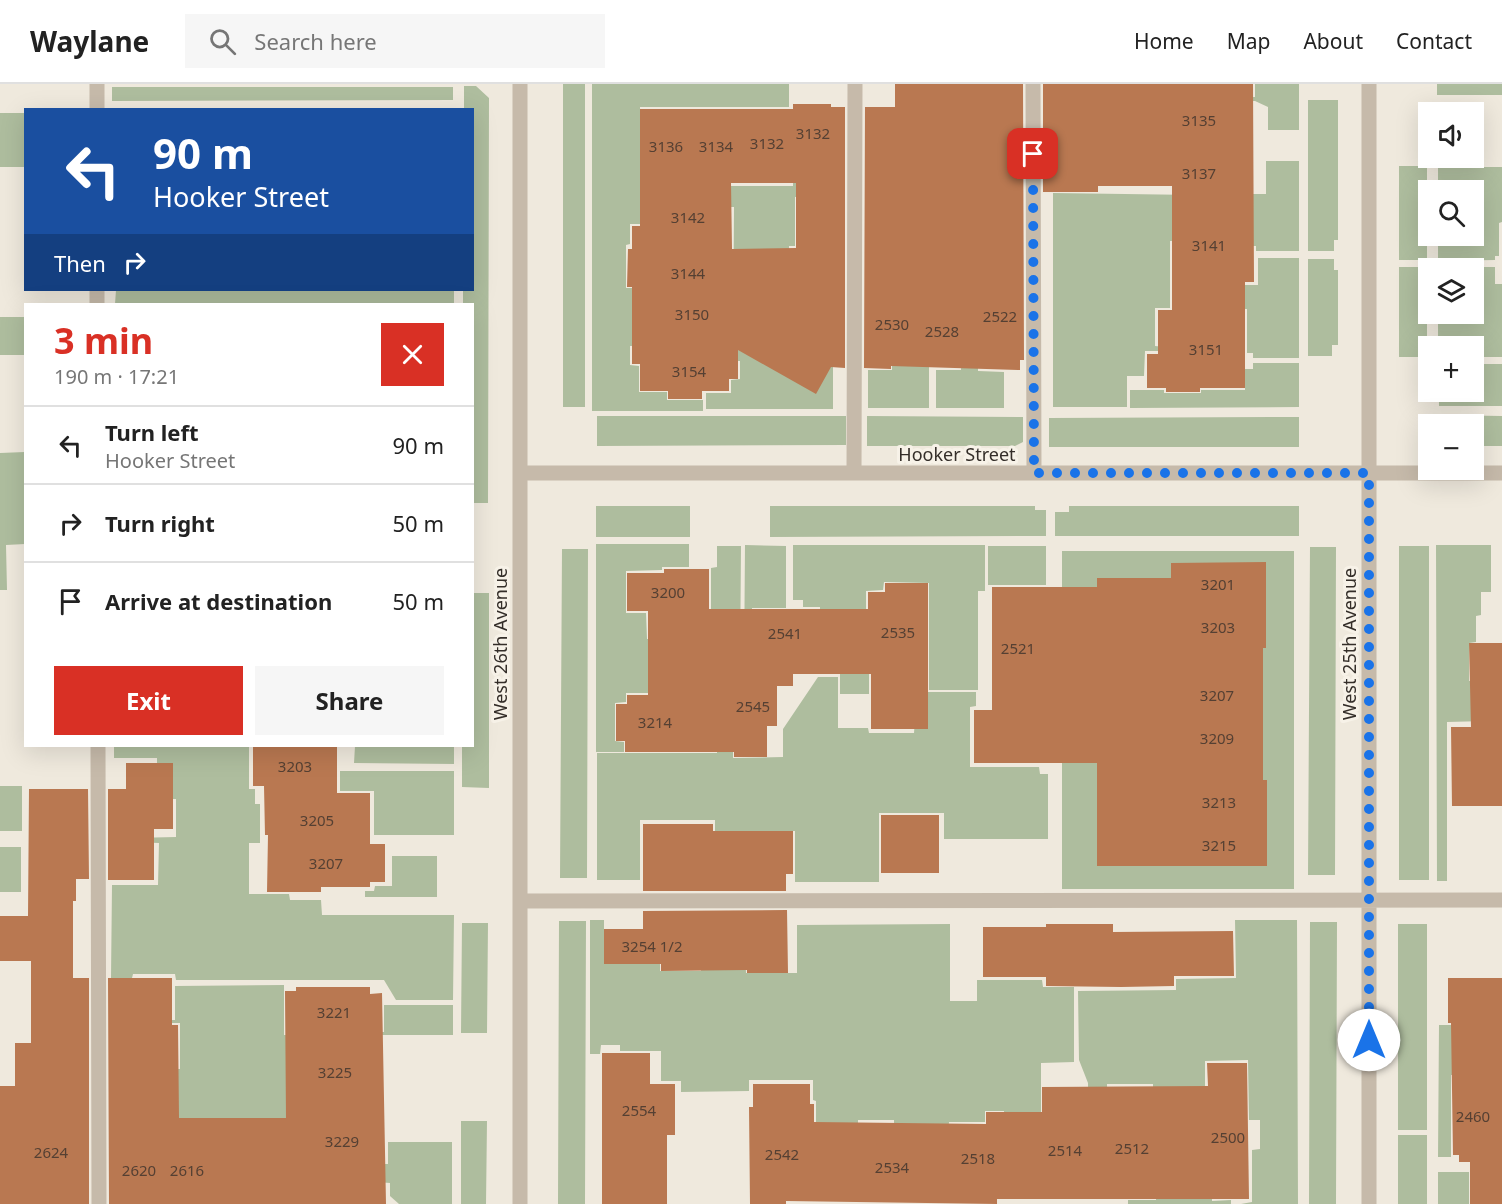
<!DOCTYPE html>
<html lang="en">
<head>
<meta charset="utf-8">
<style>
	body { margin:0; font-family:"Noto Sans",sans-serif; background:#f6f6f6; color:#222; height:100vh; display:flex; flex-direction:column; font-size:22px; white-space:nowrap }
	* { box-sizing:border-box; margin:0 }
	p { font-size:20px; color:#767676 }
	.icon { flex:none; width:33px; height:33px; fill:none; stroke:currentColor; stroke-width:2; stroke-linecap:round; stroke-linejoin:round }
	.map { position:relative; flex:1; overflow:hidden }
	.drawer { position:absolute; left:24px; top:219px; width:450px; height:444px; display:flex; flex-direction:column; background:#fff; border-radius:0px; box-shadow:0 6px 24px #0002 }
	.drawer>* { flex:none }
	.top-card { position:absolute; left:24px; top:24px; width:450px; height:183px; border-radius:0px; box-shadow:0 6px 24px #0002; background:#1a4fa0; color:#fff; overflow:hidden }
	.buttons { position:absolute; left:1418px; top:18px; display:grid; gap:12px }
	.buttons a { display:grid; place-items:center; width:66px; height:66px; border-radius:0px; background:#fff; box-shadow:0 6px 24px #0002; font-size:30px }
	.pin { position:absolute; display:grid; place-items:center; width:51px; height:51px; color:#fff; margin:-26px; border-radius:12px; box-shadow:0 3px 9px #0006 }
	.me { position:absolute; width:66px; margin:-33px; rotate:0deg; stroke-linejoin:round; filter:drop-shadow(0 0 4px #0008) }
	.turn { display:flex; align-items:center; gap:21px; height:126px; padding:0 30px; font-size:27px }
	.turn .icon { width:78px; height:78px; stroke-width:2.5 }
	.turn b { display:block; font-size:42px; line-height:51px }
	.then { display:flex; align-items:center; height:57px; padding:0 30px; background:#0003; gap:12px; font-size:22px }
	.round { display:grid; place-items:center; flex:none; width:63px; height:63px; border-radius:0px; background:#f6f6f6 }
	.summary { display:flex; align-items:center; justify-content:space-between; height:102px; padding:0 30px }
	h1 { font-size:36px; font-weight:700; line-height:45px; color:#d93025 }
	.primary-button { display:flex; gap:12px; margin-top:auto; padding:12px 30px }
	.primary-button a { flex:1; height:69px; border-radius:0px; background:#d93025; color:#fff; font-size:24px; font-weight:700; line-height:69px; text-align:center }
	.primary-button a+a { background:#f6f6f6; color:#222 }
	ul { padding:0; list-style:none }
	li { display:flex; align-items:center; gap:18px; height:78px; padding:0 30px; border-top:2px solid #e0e0e0 }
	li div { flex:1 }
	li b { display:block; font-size:22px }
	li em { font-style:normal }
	header { display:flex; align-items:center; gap:36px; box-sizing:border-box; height:84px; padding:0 30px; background:#fff; border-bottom:2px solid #e0e0e0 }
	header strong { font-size:28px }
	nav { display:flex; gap:33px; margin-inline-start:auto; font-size:21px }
	.search { width:420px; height:54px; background:#f6f6f6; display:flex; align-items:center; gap:15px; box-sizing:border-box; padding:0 21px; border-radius:0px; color:#767676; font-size:22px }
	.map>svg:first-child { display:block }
	.green { fill:#aebd9e }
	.building { fill:#b97851; fill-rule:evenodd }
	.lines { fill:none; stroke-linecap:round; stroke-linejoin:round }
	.minor { stroke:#c6baaa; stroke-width:15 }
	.route { stroke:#1a73e8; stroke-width:10; stroke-dasharray:0 18 }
	.labels { text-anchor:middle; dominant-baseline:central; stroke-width:6; stroke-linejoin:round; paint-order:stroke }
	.number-label { font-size:15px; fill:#554033 }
	.street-label { font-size:18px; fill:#342e29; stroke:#f7f2e8 }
</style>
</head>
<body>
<header>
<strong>Waylane</strong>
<div class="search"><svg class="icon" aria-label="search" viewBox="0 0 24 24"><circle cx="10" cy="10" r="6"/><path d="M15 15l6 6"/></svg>Search here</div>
<nav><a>Home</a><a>Map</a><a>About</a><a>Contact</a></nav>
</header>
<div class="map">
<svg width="1502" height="1120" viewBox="0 0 1502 1120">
	<rect width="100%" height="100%" fill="#efe9dd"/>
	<path class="green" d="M 563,0 L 585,0 L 585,323 L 563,323 Z
		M 592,0 L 789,0 L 789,23 L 640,23 L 641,140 L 630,140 L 630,160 L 626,161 L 626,204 L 639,204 L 639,262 L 630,262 L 630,281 L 639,282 L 639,308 L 667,308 L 667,316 L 703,316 L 703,327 L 592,327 Z
		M 1255,0 L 1299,0 L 1299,46 L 1268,46 L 1268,23 L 1255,17 L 1238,17 L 1238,13 L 1255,13 Z
		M 1437,0 L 1502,0 L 1502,11 L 1437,11 Z
		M 464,2 L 476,2 L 489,14 L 488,419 L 473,419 L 472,220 L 463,220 L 463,206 L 472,206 L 472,26 L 464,25 Z
		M 112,3 L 453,3 L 453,16 L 112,17 Z
		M 1308,16 L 1338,16 L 1338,156 L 1334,156 L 1334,167 L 1308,167 Z
		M 0,29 L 25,29 L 25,83 L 0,83 Z
		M 1266,77 L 1299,77 L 1299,167 L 1256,167 L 1256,162 L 1247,162 L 1247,110 L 1266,110 Z
		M 1399,82 L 1427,82 L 1427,176 L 1399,176 Z
		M 1438,83 L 1502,83 L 1502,138 L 1499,139 L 1499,172 L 1495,172 L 1495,176 L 1438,177 L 1438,152 L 1473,152 L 1473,106 L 1438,106 Z
		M 793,97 L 814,112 L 795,113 L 795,162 L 789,162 L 789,182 L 833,183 L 833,325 L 706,325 L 706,309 L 731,309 L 731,296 L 740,295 L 740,277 L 733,277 L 734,123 L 709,123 L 709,102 L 793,102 Z
		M 1053,109 L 1196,111 L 1196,157 L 1170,157 L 1170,224 L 1155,224 L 1155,262 L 1165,263 L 1165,267 L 1145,267 L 1144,292 L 1127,292 L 1127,323 L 1053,323 Z
		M 1258,174 L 1299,174 L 1299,274 L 1253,274 L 1253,269 L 1247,269 L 1247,225 L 1173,225 L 1238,201 L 1258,201 Z
		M 1308,175 L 1334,175 L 1334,186 L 1338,186 L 1338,261 L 1332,261 L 1332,272 L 1308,272 Z
		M 1399,183 L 1427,183 L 1427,273 L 1399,273 Z
		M 1438,183 L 1495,183 L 1495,200 L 1502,200 L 1502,273 L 1473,273 L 1473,262 L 1438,262 L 1438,230 L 1473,230 L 1473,184 L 1438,184 Z
		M 116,206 L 454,206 L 454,220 L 115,220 Z
		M 0,233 L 25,233 L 25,288 L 25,271 L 0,271 Z
		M 978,276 L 978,287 L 1004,288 L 1004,324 L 936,324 L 936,286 L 961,286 L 961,277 Z
		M 892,277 L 922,277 L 922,283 L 929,283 L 929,324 L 868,324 L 868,286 L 892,286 Z
		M 1253,279 L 1299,279 L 1299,323 L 1130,324 L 1130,306 L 1164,306 L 1164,309 L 1201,309 L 1201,306 L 1245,306 L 1245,285 L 1253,285 Z
		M 1473,280 L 1502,280 L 1502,322 L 1439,322 L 1439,308 L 1473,308 Z
		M 1437,331 L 1502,332 L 1502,362 L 1473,362 L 1473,340 L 1437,340 Z
		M 597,332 L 846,332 L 846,361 L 597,362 Z
		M 867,332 L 1023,333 L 1023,358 L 1015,362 L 867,362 Z
		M 1299,333 L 1299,363 L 1049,363 L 1049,334 Z
		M 25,368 L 25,460 L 6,461 L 7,506 L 0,506 L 0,369 Z
		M 596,422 L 690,422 L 690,453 L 596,453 Z
		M 770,422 L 1035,422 L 1035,426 L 1046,426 L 1046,452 L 770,453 Z
		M 1069,422 L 1299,422 L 1299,452 L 1055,452 L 1055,428 L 1069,428 Z
		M 596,460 L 689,460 L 689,483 L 662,483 L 662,486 L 626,487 L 626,529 L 646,529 L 647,555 L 700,555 L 700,609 L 626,609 L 626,618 L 615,619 L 615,657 L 624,658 L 624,668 L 596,668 Z
		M 745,461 L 786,462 L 786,524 L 752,524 L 752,571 L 744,586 Z
		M 793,461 L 985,461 L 985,507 L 978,507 L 978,606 L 929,606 L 929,499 L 884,498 L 883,506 L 866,507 L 866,589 L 869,590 L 869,610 L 840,610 L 840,590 L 820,590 L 820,523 L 803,523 L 803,516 L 793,516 Z
		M 1436,461 L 1491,461 L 1491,508 L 1481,508 L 1481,531 L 1476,532 L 1476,558 L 1469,559 L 1469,597 L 1483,597 L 1486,637 L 1447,638 L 1447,797 L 1437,797 Z
		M 717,462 L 741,462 L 740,586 L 711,556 L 711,484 L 717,483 Z
		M 988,462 L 1046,462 L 1046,501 L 988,501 Z
		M 1399,462 L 1429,462 L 1429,796 L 1399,796 Z
		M 1310,463 L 1336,463 L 1335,791 L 1308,791 Z
		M 562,465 L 588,465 L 587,794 L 560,794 Z
		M 1062,467 L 1294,467 L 1294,805 L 1062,805 Z
		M 473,509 L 489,509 L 489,704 L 462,703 L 462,662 L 472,662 Z
		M 717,588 L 733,643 L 733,674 L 783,673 L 783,645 L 818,593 L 838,593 L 838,644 L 868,644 L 869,649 L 914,649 L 917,608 L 976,608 L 976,622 L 970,623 L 970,683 L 1039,683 L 1040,690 L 1048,690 L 1048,755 L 944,755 L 944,729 L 879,729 L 879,798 L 795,798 L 795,747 L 735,747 L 735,800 L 715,800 L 715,736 L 640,736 L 640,796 L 597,796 L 597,669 L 717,669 Z
		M 114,662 L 249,662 L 249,705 L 255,705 L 255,720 L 260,720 L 260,759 L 249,759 L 249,810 L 289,810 L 290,816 L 321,816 L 322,831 L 454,831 L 453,916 L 396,916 L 384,896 L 176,896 L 175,890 L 133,890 L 132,894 L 111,894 L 112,801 L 158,801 L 159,759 L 132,758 L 132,754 L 176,753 L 176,715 L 157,715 L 157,674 L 114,674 Z
		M 355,662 L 454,662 L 454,680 L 354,679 Z
		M 340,687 L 454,687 L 454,751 L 374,751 L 374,707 L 340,707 Z
		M 0,702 L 22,702 L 22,747 L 0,747 Z
		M 0,763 L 21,763 L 21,808 L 0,808 Z
		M 392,772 L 437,772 L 437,813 L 365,813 L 365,807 L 374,807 L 375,802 L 392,802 Z
		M 590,836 L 604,836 L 604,880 L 660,880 L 660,887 L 701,887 L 701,864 L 745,864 L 746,889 L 797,889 L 797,841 L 950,840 L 950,917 L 977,917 L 977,896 L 1042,896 L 1043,903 L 1074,903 L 1074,978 L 1041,979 L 1041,1058 L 1004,1059 L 1004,1027 L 985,1027 L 985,1038 L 949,1038 L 948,1051 L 894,1051 L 894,1036 L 858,1036 L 858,1050 L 816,1057 L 816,1017 L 813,1016 L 813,996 L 749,996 L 749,1007 L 681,1008 L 681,997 L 661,997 L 661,967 L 620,967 L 620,961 L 601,961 L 600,970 L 590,970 Z
		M 1235,836 L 1297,836 L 1298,1120 L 1241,1120 L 1252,1118 L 1252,1066 L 1260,1065 L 1260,1036 L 1249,1036 L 1248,976 L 1205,977 L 1205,1040 L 1153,1013 L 1153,1000 L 1107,1000 L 1108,1113 L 1089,1113 L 1088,999 L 1079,976 L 1078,907 L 1176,906 L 1176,895 L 1236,894 Z
		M 559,837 L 586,837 L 585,1120 L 558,1120 Z
		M 1310,838 L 1337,838 L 1336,1120 L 1309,1120 Z
		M 462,839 L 488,839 L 487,949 L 461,949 Z
		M 1398,840 L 1427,840 L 1427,1046 L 1398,1046 Z
		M 284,901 L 284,951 L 295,951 L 286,971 L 286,1006 L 298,1089 L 170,1038 L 168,985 L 180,985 L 180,939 L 114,939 L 133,936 L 175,936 L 175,902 Z
		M 384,921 L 453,921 L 453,951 L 373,951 L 373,948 L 384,948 Z
		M 1439,941 L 1502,941 L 1502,991 L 1451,991 L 1451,1073 L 1438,1073 Z
		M 461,1037 L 487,1037 L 486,1120 L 461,1120 Z
		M 1398,1051 L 1427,1051 L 1427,1120 L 1398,1120 Z
		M 388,1058 L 452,1058 L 452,1120 L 399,1120 L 390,1112 L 390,1099 L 377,1098 L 376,1080 L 388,1080 Z
		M 1438,1088 L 1469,1088 L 1469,1120 L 1438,1120 Z
		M 1156,1104 L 1212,1104 L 1212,1117 L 1231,1116 L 1231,1120 L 1128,1120 L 1128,1116 L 1156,1116 Z"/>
	<path class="building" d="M 895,0 L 1023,0 L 1024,276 L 1020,276 L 1020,286 L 891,282 L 891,285 L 864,284 L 865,23 L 895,23 Z
		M 1043,0 L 1253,0 L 1254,198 L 1245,198 L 1245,304 L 1200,304 L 1200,308 L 1166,308 L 1166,304 L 1147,304 L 1147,270 L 1158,270 L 1158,226 L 1172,226 L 1172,102 L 1098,102 L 1098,108 L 1043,108 Z
		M 793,20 L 831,20 L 831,23 L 845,23 L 845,284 L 831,283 L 816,310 L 738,266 L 738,295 L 729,295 L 729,307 L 702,307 L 702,315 L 668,315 L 668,307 L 640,307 L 640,280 L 632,280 L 632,203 L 627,203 L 628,165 L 632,165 L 632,142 L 640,142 L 640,25 L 793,25 ZM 731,99 L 796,99 L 796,164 L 732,165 Z
		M 1266,478 L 1266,564 L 1263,564 L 1263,696 L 1267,696 L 1267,782 L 1097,782 L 1097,679 L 974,679 L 974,626 L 992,626 L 992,503 L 1097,503 L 1097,494 L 1171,494 L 1171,479 Z
		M 664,485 L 709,485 L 709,525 L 868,525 L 868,508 L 885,508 L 885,499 L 928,499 L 928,645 L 871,645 L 871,590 L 793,590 L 793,602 L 777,602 L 777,642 L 767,642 L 767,673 L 734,673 L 734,668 L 625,668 L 625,657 L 616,657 L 616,620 L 627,620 L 627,611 L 648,611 L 648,527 L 627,527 L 627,489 L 664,489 Z
		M 1469,559 L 1502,559 L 1502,722 L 1452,722 L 1451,643 L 1471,643 Z
		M 253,662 L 337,662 L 337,709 L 370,709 L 370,760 L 385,760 L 385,798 L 370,798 L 370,803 L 321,803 L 321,808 L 267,808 L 268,751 L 265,751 L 264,702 L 253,702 Z
		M 126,679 L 173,679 L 173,745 L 154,745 L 154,796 L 108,796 L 108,705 L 126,705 Z
		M 29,705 L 88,705 L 89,795 L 76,795 L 76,817 L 73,817 L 73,894 L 89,894 L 89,1120 L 0,1120 L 0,1002 L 15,1002 L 15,959 L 31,959 L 31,877 L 0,877 L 0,832 L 28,832 Z
		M 881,731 L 939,731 L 939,789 L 881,789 Z
		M 643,740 L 713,740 L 713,747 L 793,747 L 793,790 L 786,790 L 786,807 L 643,807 Z
		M 787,826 L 788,889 L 747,889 L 747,886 L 661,887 L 661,880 L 604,880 L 604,845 L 643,845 L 643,827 Z
		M 1046,840 L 1113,840 L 1113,848 L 1233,847 L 1234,892 L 1174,892 L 1174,902 L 1121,903 L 1046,902 L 1046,893 L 983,893 L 983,843 L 1046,843 Z
		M 108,894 L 172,894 L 172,941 L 178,941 L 179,1034 L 286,1034 L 285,907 L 296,907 L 296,903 L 370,903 L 370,910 L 382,909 L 386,1120 L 109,1120 Z
		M 1448,894 L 1502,894 L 1502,1120 L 1470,1120 L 1470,1078 L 1459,1078 L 1459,1071 L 1453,1071 L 1451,939 L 1448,939 Z
		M 602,969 L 650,969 L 650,1000 L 675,1000 L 675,1051 L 667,1051 L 667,1120 L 602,1120 Z
		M 1207,979 L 1247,979 L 1249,1115 L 997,1115 L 997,1120 L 786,1117 L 786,1120 L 750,1120 L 749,1023 L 753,1023 L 753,1000 L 810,1000 L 810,1020 L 814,1020 L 814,1038 L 986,1040 L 986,1028 L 1042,1028 L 1042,1003 L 1208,1002 Z"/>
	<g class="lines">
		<path class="minor" d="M 97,0 L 97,26
			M 520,0 L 520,1120
			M 1033,0 L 1034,389
			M 1369,0 L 1369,1120
			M 97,206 L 97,220
			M 520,389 L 1502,389
			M 854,389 L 855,0
			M 98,662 L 99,1120
			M 520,817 L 1502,816"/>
	</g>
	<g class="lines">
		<path class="route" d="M 1033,70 L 1034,389 L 1369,389 L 1369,956"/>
	</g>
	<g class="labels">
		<g class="number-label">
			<text x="1199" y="36">3135</text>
			<text x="813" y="49">3132</text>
			<text x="767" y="59">3132</text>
			<text x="666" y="62">3136</text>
			<text x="716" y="62">3134</text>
			<text x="1199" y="89">3137</text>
			<text x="688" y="133">3142</text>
			<text x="1209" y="161">3141</text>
			<text x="688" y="189">3144</text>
			<text x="692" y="230">3150</text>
			<text x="1000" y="232">2522</text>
			<text x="892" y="240">2530</text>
			<text x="942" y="247">2528</text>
			<text x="1206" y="265">3151</text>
			<text x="689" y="287">3154</text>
			<text x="1218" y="500">3201</text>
			<text x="668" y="508">3200</text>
			<text x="1218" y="543">3203</text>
			<text x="898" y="548">2535</text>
			<text x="785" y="549">2541</text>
			<text x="1018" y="564">2521</text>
			<text x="1217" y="611">3207</text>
			<text x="753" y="622">2545</text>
			<text x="655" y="638">3214</text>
			<text x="1217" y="654">3209</text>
			<text x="295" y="682">3203</text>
			<text x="1219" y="718">3213</text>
			<text x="317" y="736">3205</text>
			<text x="1219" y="761">3215</text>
			<text x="326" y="779">3207</text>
			<text x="652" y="862">3254 1/2</text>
			<text x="334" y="928">3221</text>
			<text x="335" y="988">3225</text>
			<text x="639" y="1026">2554</text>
			<text x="1473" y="1032">2460</text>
			<text x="1228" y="1053">2500</text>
			<text x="342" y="1057">3229</text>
			<text x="1132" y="1064">2512</text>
			<text x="1065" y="1066">2514</text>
			<text x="51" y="1068">2624</text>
			<text x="782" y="1070">2542</text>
			<text x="978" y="1074">2518</text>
			<text x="892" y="1083">2534</text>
			<text x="139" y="1086">2620</text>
			<text x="187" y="1086">2616</text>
		</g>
		<g class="street-label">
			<text x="957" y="370">Hooker Street</text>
			<text transform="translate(500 560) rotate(-90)">West 26th Avenue</text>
			<text transform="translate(1349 560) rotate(-90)">West 25th Avenue</text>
		</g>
	</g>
</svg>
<div class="buttons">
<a><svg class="icon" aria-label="sound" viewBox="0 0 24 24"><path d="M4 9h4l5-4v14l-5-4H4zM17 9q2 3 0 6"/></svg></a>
<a><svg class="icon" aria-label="search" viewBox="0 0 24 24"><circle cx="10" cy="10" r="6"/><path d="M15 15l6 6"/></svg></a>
<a><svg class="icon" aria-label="layers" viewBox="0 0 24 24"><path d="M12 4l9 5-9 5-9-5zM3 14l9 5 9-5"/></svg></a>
<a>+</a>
<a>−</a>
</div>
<div class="pin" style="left:1033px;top:70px;background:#d93025"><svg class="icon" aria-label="arrive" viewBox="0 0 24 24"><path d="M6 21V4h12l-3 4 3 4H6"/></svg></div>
<svg class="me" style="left:1369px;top:956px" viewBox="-20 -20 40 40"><circle r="19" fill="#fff"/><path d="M0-13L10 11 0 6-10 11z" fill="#1a73e8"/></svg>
<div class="top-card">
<div class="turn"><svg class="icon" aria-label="left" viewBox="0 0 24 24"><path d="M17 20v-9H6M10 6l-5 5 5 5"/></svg><div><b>90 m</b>Hooker Street</div></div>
<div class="then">Then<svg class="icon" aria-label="right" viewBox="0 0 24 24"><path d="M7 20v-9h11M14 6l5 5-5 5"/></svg></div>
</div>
<section class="drawer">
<div class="summary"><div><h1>3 min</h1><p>190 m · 17:21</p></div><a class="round" style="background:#d93025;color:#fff"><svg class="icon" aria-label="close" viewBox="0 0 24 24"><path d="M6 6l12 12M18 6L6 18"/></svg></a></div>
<ul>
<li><svg class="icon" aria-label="left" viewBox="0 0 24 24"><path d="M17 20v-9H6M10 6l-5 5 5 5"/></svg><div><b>Turn left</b><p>Hooker Street</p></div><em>90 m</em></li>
<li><svg class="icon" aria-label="right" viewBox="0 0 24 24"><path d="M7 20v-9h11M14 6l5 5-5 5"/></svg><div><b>Turn right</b></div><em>50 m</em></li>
<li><svg class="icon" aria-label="arrive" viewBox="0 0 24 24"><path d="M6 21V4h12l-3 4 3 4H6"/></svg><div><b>Arrive at destination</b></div><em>50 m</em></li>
</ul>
<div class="primary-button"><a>Exit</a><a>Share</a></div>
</section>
</div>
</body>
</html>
